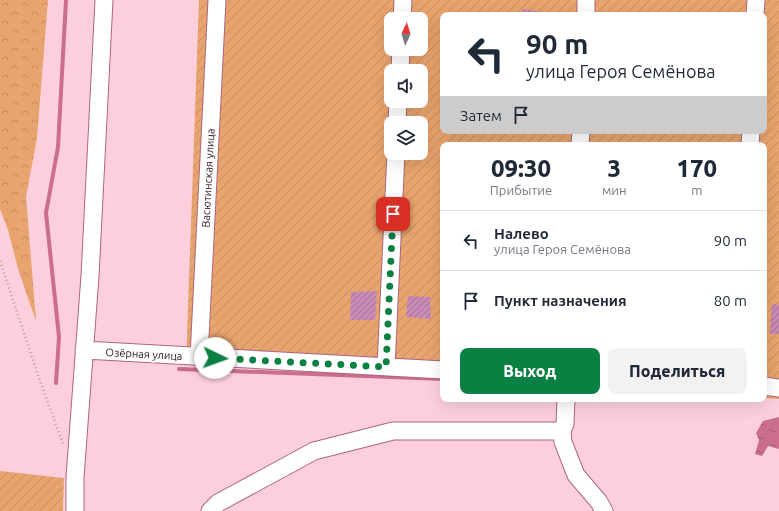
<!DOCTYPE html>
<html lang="ru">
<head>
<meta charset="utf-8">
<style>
	body { margin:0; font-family:Ubuntu,sans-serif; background:#f2f2f3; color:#1f2937; height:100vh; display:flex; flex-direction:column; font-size:15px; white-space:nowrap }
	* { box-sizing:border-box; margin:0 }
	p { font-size:13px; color:#747a83 }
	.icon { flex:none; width:22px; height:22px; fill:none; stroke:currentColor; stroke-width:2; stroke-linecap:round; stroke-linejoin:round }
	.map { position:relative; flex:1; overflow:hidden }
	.side { position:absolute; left:440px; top:142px; width:327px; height:260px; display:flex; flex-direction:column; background:#fff; border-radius:8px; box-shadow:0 4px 16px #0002 }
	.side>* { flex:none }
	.top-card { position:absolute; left:440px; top:12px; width:327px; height:122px; border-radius:8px; box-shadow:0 4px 16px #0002; background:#fff; color:#1f2937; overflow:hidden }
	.needle { width:26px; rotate:4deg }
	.tools { position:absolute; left:384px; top:12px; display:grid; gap:8px }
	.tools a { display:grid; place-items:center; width:44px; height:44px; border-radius:8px; background:#fff; box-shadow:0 4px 16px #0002; font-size:20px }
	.pin { position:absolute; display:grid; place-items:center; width:34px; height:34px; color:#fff; margin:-17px; border-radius:8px; box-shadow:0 2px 6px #0006 }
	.me { position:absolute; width:44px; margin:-22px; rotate:93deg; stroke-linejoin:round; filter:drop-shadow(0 0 3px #0008) }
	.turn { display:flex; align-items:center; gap:14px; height:84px; padding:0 20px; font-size:18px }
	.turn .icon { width:52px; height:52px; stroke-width:2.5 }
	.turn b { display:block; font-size:28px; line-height:34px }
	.then { display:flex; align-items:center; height:38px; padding:0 20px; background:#0003; gap:8px; font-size:15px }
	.eta { display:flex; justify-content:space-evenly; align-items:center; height:68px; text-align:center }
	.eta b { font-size:24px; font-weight:800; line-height:28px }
	.action { display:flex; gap:8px; margin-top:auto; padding:8px 20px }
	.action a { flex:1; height:46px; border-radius:8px; background:#0b8043; color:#fff; font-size:16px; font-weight:800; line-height:46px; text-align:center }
	.action a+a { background:#f2f2f3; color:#1f2937 }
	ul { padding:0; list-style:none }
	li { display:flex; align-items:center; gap:12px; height:60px; padding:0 20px; border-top:1px solid #e0e1e3 }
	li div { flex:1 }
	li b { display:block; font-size:15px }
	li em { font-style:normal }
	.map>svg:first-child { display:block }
	.forest { fill:url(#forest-crowns) }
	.garden { fill:url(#garden-furrows); fill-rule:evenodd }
	.water { fill:url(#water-ripples) }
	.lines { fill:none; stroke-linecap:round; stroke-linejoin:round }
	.stream { stroke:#ca6d8e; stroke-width:4 }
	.building { fill:url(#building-hatch) }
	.minor-casing { stroke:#ab667d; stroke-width:19 }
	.path { stroke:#c097a4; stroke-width:2.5; stroke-dasharray:1 3; stroke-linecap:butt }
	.minor { stroke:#fff; stroke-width:17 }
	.route { stroke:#0b8043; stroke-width:7; stroke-dasharray:0 12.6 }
	.labels { text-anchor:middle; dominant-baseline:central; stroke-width:4; stroke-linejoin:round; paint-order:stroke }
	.street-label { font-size:11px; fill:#31151f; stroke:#fefefe }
</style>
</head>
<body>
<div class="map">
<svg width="779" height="511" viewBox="0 0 779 511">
	<defs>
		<pattern id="forest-crowns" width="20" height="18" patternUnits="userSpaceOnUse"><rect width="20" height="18" fill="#e8a46e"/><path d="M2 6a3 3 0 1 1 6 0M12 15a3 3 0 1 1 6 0" fill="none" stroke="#c78c5f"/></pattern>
		<pattern id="garden-furrows" width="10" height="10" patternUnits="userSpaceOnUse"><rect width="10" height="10" fill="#e8a46e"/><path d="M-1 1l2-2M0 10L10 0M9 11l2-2" fill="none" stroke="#c78c5f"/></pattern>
		<pattern id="water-ripples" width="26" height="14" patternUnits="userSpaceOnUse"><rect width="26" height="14" fill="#ca6d8e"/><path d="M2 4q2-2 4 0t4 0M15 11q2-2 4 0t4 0" fill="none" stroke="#a55873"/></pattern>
		<pattern id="building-hatch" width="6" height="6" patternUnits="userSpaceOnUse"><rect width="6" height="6" fill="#c88bb6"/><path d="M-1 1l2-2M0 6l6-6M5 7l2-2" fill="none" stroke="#a37093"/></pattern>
	</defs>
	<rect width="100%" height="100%" fill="#fdcfdd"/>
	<path class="forest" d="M 0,0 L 48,0 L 37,138 L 26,197 L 36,321 L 19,272 L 8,230 L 0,209 Z"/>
	<path class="garden" d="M 199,0 L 779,0 L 779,399 L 764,398 L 764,145 L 443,145 L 443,379 L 186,364 ZM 443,15 L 764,15 L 764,131 L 443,131 ZM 391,19 L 421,19 L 421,49 L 391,49 ZM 391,71 L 421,71 L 421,101 L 391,101 ZM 391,123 L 421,123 L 421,153 L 391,153 Z
		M 0,471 L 64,478 L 63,511 L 0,511 Z"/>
	<path class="water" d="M 779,417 L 779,449 L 768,446 L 762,456 L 755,454 L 759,440 L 756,433 L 763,421 Z"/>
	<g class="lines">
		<path class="stream" d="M 179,369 L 443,379
			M 56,383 L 59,337 L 46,213 L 58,147 L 66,0"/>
	</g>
	<path class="building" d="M 522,9 L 542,12 L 542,15 L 522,15 Z
		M 377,291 L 375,320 L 350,320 L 351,292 Z
		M 408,296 L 430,297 L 431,319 L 406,317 Z
		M 772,304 L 779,305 L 779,334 L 770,334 Z"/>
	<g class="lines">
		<defs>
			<path id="minor" d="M 586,15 L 586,0
				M 755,15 L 756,0
				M 402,19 L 403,0
				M 400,71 L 401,49
				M 397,123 L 398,101
				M 580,145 L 581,131
				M 750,145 L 751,131
				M 84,350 L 443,370
				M 199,357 L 217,0
				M 386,367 L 396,153
				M 764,386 L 779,388
				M 566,399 L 565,424 L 562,431 L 563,442 L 576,475 L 599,502 L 604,511
				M 75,511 L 75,477 L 90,276 L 104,0
				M 210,511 L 218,503 L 314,451 L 393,431 L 562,431"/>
		</defs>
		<use href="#minor" class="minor-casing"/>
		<path class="path" d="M 0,261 L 39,378 L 63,444"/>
		<use href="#minor" class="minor"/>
	</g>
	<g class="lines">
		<path class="route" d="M 215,358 L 386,367 L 393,214"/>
	</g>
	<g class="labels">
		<g class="street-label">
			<text transform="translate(208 178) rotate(-87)">Васютинская улица</text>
			<text transform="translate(144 354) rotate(3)">Озёрная улица</text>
		</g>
	</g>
</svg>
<div class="tools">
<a><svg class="needle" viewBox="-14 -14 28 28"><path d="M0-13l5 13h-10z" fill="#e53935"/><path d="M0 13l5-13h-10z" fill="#747a83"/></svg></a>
<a><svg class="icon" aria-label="sound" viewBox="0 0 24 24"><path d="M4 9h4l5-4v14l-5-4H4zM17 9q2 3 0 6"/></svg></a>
<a><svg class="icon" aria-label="layers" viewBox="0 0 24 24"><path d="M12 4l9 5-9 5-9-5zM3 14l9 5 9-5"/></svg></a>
</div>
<div class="pin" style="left:393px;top:214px;background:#d93025"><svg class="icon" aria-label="arrive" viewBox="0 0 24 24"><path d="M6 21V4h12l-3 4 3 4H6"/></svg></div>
<svg class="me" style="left:215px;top:358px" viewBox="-20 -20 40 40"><circle r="19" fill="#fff"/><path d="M0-13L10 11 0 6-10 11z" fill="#0b8043"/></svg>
<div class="top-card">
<div class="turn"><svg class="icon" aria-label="left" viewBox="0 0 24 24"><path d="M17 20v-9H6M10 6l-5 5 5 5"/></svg><div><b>90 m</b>улица Героя Семёнова</div></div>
<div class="then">Затем<svg class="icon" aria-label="arrive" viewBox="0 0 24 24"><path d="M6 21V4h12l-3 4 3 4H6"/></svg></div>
</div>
<section class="side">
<div class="eta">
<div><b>09:30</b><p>Прибытие</p></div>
<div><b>3</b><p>мин</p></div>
<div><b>170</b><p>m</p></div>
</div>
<ul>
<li><svg class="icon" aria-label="left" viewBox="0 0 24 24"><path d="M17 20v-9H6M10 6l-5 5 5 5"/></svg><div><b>Налево</b><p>улица Героя Семёнова</p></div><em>90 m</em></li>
<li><svg class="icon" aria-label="arrive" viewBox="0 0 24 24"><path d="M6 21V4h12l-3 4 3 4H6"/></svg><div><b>Пункт назначения</b></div><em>80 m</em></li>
</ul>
<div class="action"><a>Выход</a><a>Поделиться</a></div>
</section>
</div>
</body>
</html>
